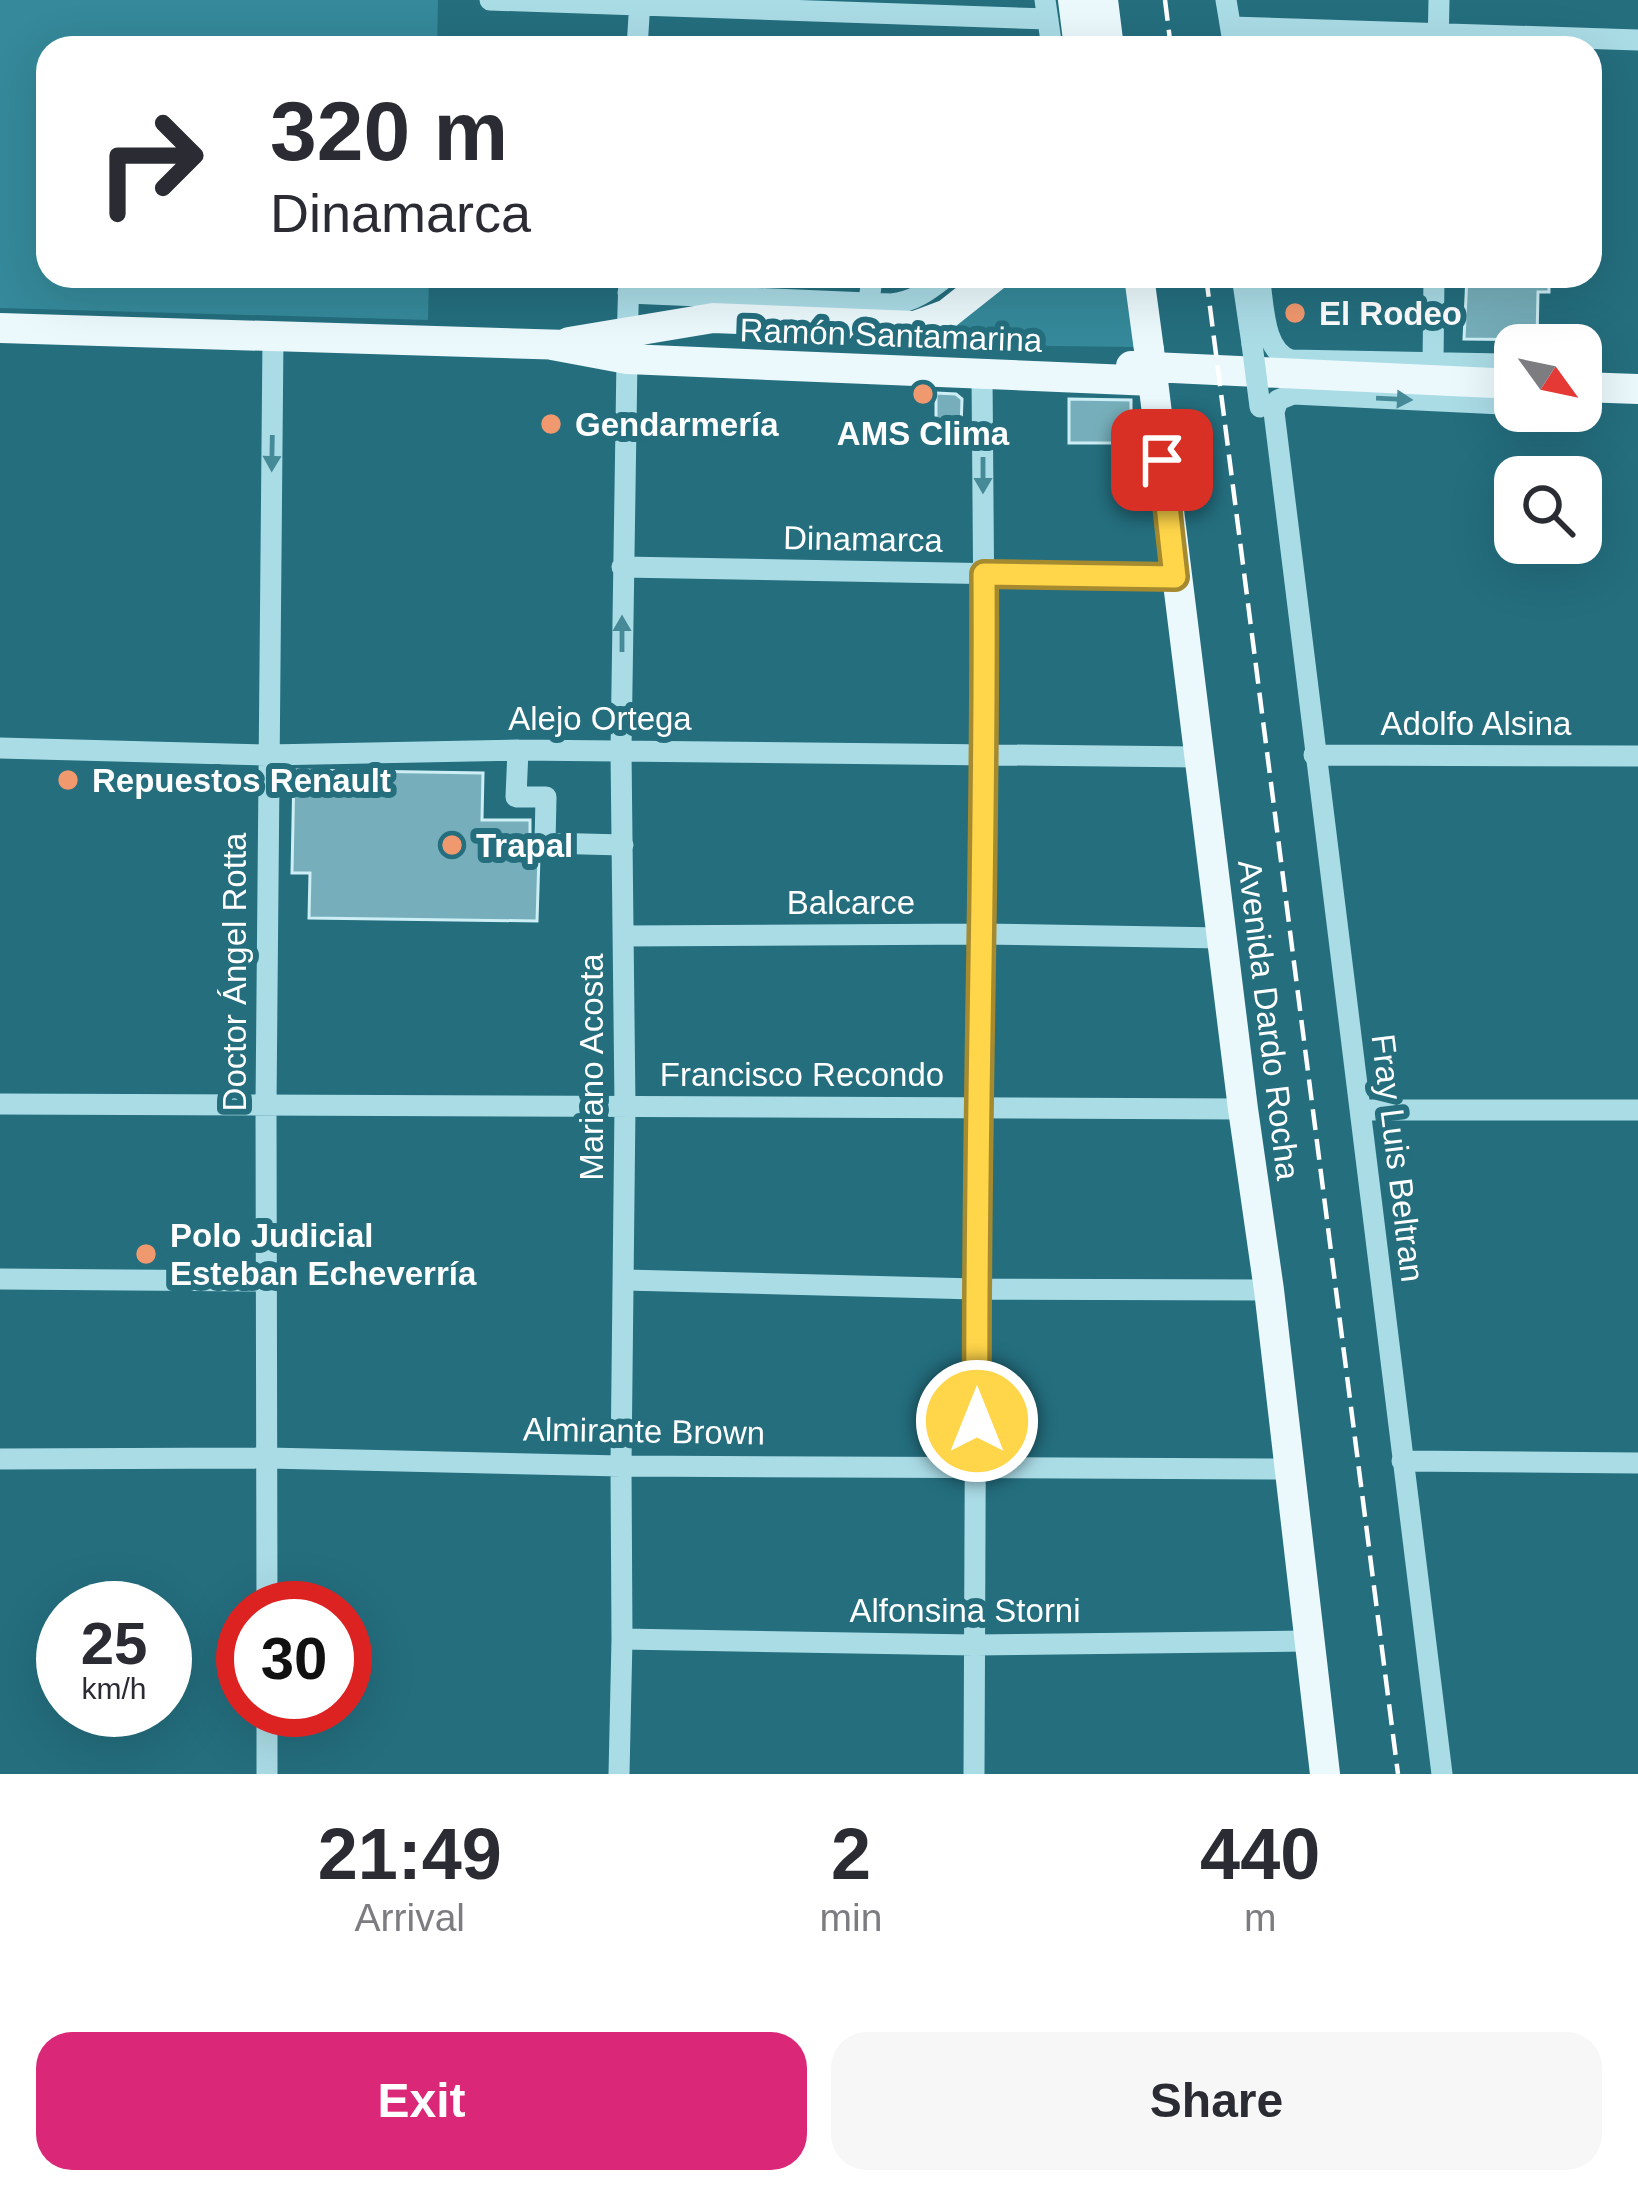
<!DOCTYPE html>
<html lang="en">
<head>
<meta charset="utf-8">
<style>
	body { margin:0; font-family:Arial,sans-serif; background:#f7f7f7; color:#2b2b33; height:100vh; display:flex; flex-direction:column; font-size:45px; white-space:nowrap }
	* { box-sizing:border-box; margin:0 }
	p { font-size:39px; color:#7c7c81 }
	.icon { flex:none; width:66px; height:66px; fill:none; stroke:currentColor; stroke-width:2; stroke-linecap:round; stroke-linejoin:round }
	.map { position:relative; height:1774px; overflow:hidden }
	.sheet { display:flex; flex-direction:column; background:#fff; flex:1 }
	.sheet>* { flex:none }
	.guide { position:absolute; left:36px; top:36px; width:1566px; height:252px; border-radius:36px; box-shadow:0 12px 48px #0002; background:#fff; color:#2b2b33; overflow:hidden }
	.needle { width:78px; rotate:123deg }
	.buttons { position:absolute; left:1494px; top:324px; display:grid; gap:24px }
	.buttons a { display:grid; place-items:center; width:108px; height:108px; border-radius:24px; background:#fff; box-shadow:0 12px 48px #0002; font-size:60px }
	.speed { position:absolute; left:36px; top:1581px; display:flex; gap:24px; font-size:60px; font-weight:700; text-align:center }
	.speed>* { display:grid; place-content:center; width:156px; height:156px; border-radius:50%; background:#fff; box-shadow:0 12px 48px #0002; line-height:1 }
	.speed small { font-size:30px; font-weight:400 }
	.speed .limit { border:18px solid #d22; background:#fff; color:#111 }
	.pin { position:absolute; display:grid; place-items:center; width:102px; height:102px; color:#fff; margin:-51px; border-radius:24px; box-shadow:0 6px 18px #0006 }
	.me { position:absolute; width:132px; margin:-66px; rotate:0deg; stroke-linejoin:round; filter:drop-shadow(0 0 9px #0008) }
	.turn { display:flex; align-items:center; gap:42px; height:252px; padding:0 36px; font-size:54px }
	.turn .icon { width:156px; height:156px; stroke-width:2.5 }
	.turn b { display:block; font-size:84px; line-height:102px }
	.eta { display:flex; justify-content:space-evenly; align-items:center; height:204px; text-align:center }
	.eta b { font-size:72px; font-weight:700; line-height:84px }
	.cta { display:flex; gap:24px; margin-top:auto; padding:24px 36px }
	.cta a { flex:1; height:138px; border-radius:36px; background:#db2777; color:#fff; font-size:48px; font-weight:700; line-height:138px; text-align:center }
	.cta a+a { background:#f7f7f7; color:#2b2b33 }
	.map>svg:first-child { display:block }
	.green { fill:#35899a }
	.building { fill:#76afbb; stroke:#cdeef5; stroke-width:3 }
	.lines { fill:none; stroke-linecap:round; stroke-linejoin:round }
	.minor { stroke:#aadce6; stroke-width:21 }
	.major { stroke:#ebf9fd; stroke-width:30 }
	.rail { stroke:#fff; stroke-width:4.5; stroke-dasharray:21 9; stroke-linecap:butt }
	.minor-bridge { stroke:#aadce6; stroke-width:21 }
	.major-bridge { stroke:#ebf9fd; stroke-width:30 }
	.oneway { fill:#468a98 }
	.route-casing { stroke:#a68a30; stroke-width:30 }
	.route { stroke:#ffd54a; stroke-width:21 }
	.poi-dot { fill:#f0986e; stroke:#246e7e; stroke-width:4.5 }
	.labels { text-anchor:middle; dominant-baseline:central; stroke-width:12; stroke-linejoin:round; paint-order:stroke }
	.poi-label { font-size:33px; font-weight:bold; fill:#fff; stroke:#246e7e; text-anchor:start }
	.street-label { font-size:33px; fill:#fff; stroke:#246e7e }
</style>
</head>
<body>
<div class="map">
<svg width="1638" height="1774" viewBox="0 0 1638 1774">
	<rect width="100%" height="100%" fill="#246e7e"/>
	<path class="green" d="M 0,0 L 438,0 L 437,48 L 48,48 L 48,276 L 429,276 L 428,320 L 0,308 Z
		M 1009,276 L 1128,276 L 1134,347 L 893,344 L 896,338 Z"/>
	<path class="building" d="M 1467,276 L 1549,276 L 1549,292 L 1538,292 L 1537,340 L 1464,339 Z
		M 936,393 L 956,394 L 962,399 L 961,428 L 936,427 Z
		M 1069,399 L 1131,400 L 1131,443 L 1069,443 Z
		M 294,770 L 483,773 L 482,820 L 530,820 L 530,844 L 539,856 L 537,921 L 309,918 L 310,873 L 292,873 Z"/>
	<g class="lines">
		<path class="minor" d="M 490,0 L 1048,19
			M 1045,0 L 1052,48
			M 1226,0 L 1234,48
			M 1231,27 L 1638,40
			M 637,48 L 640,0
			M 1438,48 L 1439,0
			M 1242,276 L 1252,344
			M 1259,276 C 1264,302 1262,351 1291,360 L 1503,364 L 1515,368
			M 628,293 L 891,304 C 914,302 929,290 947,276
			M 869,303 L 872,276
			M 627,345 L 629,276
			M 1433,363 L 1434,276
			M 622,567 L 1175,577
			M 0,748 L 268,755 L 518,750 L 1199,757
			M 518,750 L 516,797 L 546,797 L 545,843 L 623,845
			M 1314,755 L 1638,756
			M 624,936 L 981,934 L 1222,938
			M 0,1104 L 1243,1109
			M 1360,1110 L 1638,1110
			M 0,1279 L 266,1281
			M 625,1280 L 976,1289 L 1269,1290
			M 0,1459 L 268,1458 L 621,1466 L 1288,1469
			M 1402,1461 L 1638,1463
			M 267,1608 L 266,1105 L 273,336
			M 622,1639 L 974,1645 L 1308,1641
			M 267,1774 L 267,1710
			M 619,1774 L 622,1639 L 621,1466 L 625,1106 L 621,751 L 627,359
			M 974,1774 L 976,1289 L 985,755 L 982,375
			M 1442,1774 L 1274,412 L 1278,400 L 1293,394 L 1502,404 L 1515,401"/>
		<path class="major" d="M 1073,0 L 1079,48
			M 1103,0 L 1109,48
			M 1139,276 L 1149,350
			M 0,328 L 568,345
			M 569,342 L 713,318 L 915,326 L 947,314 L 995,276
			M 552,345 L 627,359 L 1153,381 L 1243,1109 L 1269,1290 L 1325,1774
			M 1131,366 L 1515,384
			M 1581,387 L 1638,389"/>
		<path class="rail" d="M 1165,0 L 1171,48
			M 1206,276 L 1398,1774"/>
		<path class="minor-bridge" d="M 1252,344 L 1260,407"/>
		<path class="major-bridge" d="M 1149,350 L 1153,381"/>
	</g>
	<defs><path id="oneway-solid" d="M-6-.8H1V-3.2L6.5 0L1 3.2V.8H-6Z" transform="scale(3)"/></defs>
	<g class="oneway">
		<use href="#oneway-solid" transform="translate(1394 399) rotate(3)"/>
		<use href="#oneway-solid" transform="translate(272 453) rotate(91)"/>
		<use href="#oneway-solid" transform="translate(983 475) rotate(90)"/>
		<use href="#oneway-solid" transform="translate(622 634) rotate(-90)"/>
	</g>
	<g class="lines">
		<defs>
			<path id="route" d="M 977,1421 C 975,1139 986,857 984,574 L 1175,577 L 1162,460"/>
		</defs>
		<use href="#route" class="route-casing"/>
		<use href="#route" class="route"/>
	</g>
	<g class="poi-dot">
		<circle cx="1295" cy="313" r="12"/>
		<circle cx="923" cy="394" r="12"/>
		<circle cx="551" cy="424" r="12"/>
		<circle cx="68" cy="780" r="12"/>
		<circle cx="452" cy="845" r="12"/>
		<circle cx="146" cy="1254" r="12"/>
	</g>
	<g class="labels">
		<g class="poi-label">
			<text x="1319" y="313">El Rodeo</text>
			<text x="575" y="424">Gendarmería</text>
			<text x="923" y="433" text-anchor="middle">AMS Clima</text>
			<text x="92" y="780">Repuestos Renault</text>
			<text x="476" y="845">Trapal</text>
			<text x="170" y="1235">Polo Judicial<tspan x="170" dy="38">Esteban Echeverría</tspan></text>
		</g>
		<g class="street-label">
			<text transform="translate(891 335) rotate(2)">Ramón Santamarina</text>
			<text transform="translate(863 539) rotate(1)">Dinamarca</text>
			<text x="600" y="718">Alejo Ortega</text>
			<text x="1476" y="723">Adolfo Alsina</text>
			<text x="851" y="902">Balcarce</text>
			<text transform="translate(234 972) rotate(-90)">Doctor Ángel Rotta</text>
			<text transform="translate(1269 1020) rotate(83)">Avenida Dardo Rocha</text>
			<text transform="translate(591 1067) rotate(-90)">Mariano Acosta</text>
			<text x="802" y="1074">Francisco Recondo</text>
			<text transform="translate(1398 1158) rotate(83)">Fray Luis Beltran</text>
			<text transform="translate(644 1431) rotate(1)">Almirante Brown</text>
			<text x="965" y="1610">Alfonsina Storni</text>
		</g>
	</g>
</svg>
<div class="buttons">
<a><svg class="needle" viewBox="-14 -14 28 28"><path d="M0-13l5 13h-10z" fill="#e53935"/><path d="M0 13l5-13h-10z" fill="#7c7c81"/></svg></a>
<a><svg class="icon" aria-label="search" viewBox="0 0 24 24"><circle cx="10" cy="10" r="6"/><path d="M15 15l6 6"/></svg></a>
</div>
<div class="speed"><div>25<small>km/h</small></div><div class="limit">30</div></div>
<div class="pin" style="left:1162px;top:460px;background:#d93025"><svg class="icon" aria-label="arrive" viewBox="0 0 24 24"><path d="M6 21V4h12l-3 4 3 4H6"/></svg></div>
<svg class="me" style="left:977px;top:1421px" viewBox="-20 -20 40 40"><circle r="17" fill="#ffd54a" stroke="#fff" stroke-width="3"/><path d="M0-11L8 9 0 5-8 9z" fill="#fff"/></svg>
<div class="guide">
<div class="turn"><svg class="icon" aria-label="right" viewBox="0 0 24 24"><path d="M7 20v-9h11M14 6l5 5-5 5"/></svg><div><b>320 m</b>Dinamarca</div></div>
</div>
</div>
<section class="sheet">
<div class="eta">
<div><b>21:49</b><p>Arrival</p></div>
<div><b>2</b><p>min</p></div>
<div><b>440</b><p>m</p></div>
</div>
<div class="cta"><a>Exit</a><a>Share</a></div>
</section>
</body>
</html>
